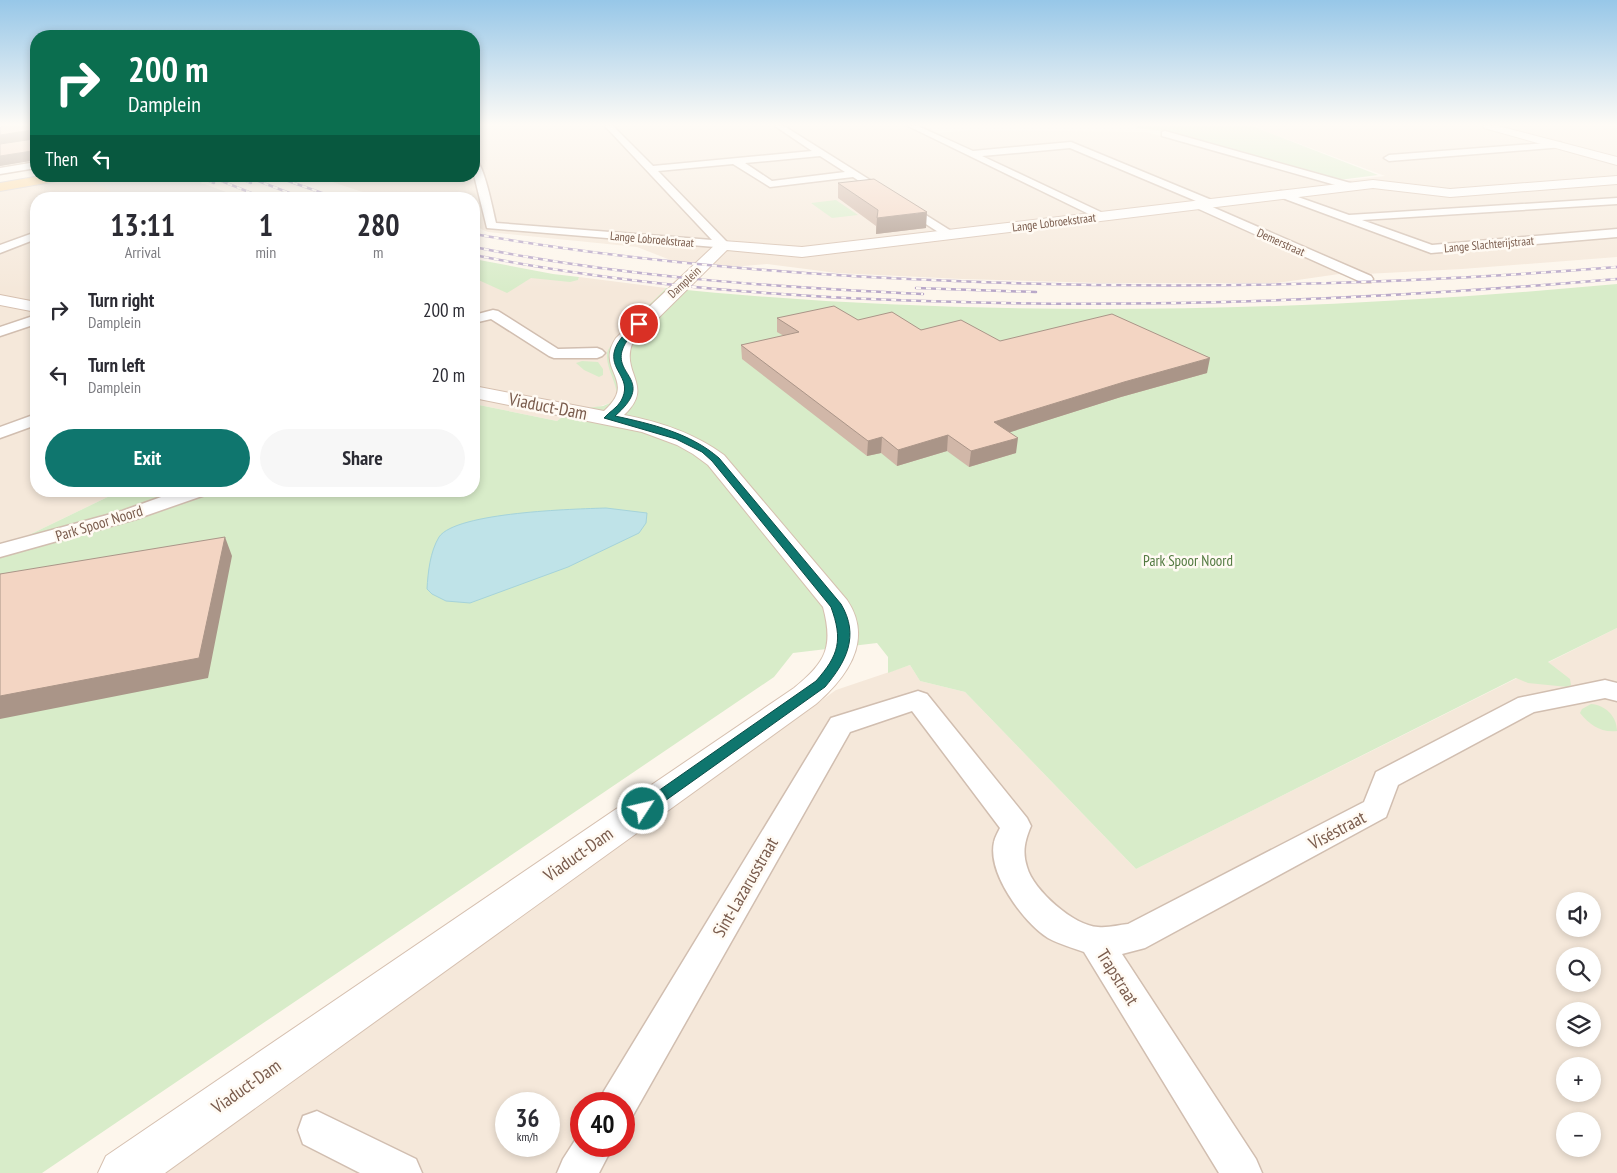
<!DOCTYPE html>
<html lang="en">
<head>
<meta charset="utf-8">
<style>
	body { margin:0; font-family:"PT Sans Narrow",sans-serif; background:#f7f7f7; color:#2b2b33; height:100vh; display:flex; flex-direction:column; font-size:19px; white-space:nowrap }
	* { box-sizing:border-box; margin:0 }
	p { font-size:16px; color:#7c7c81 }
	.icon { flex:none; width:28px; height:28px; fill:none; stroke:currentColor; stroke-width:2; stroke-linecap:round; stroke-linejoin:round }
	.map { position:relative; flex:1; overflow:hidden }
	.side { position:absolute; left:30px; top:192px; width:450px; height:305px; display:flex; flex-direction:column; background:#fff; border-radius:20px; box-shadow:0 2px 8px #0003 }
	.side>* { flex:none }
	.top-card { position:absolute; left:30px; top:30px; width:450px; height:152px; border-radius:20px; box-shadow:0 2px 8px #0003; background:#0b6e4f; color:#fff; overflow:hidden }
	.controls { position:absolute; left:1556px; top:892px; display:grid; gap:10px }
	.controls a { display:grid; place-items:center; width:45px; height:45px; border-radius:50%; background:#fff; box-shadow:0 2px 8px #0003; font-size:25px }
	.speed { position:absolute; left:495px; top:1092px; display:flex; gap:10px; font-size:25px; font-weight:700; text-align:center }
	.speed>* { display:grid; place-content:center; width:65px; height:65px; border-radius:50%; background:#fff; box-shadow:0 2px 8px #0003; line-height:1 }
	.speed small { font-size:12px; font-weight:400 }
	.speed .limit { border:8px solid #d22; background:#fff; color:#111 }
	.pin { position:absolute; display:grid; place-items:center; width:42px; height:42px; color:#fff; margin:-21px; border:2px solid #fff; border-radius:50%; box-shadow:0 1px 5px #0007 }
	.me { position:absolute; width:55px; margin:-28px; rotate:55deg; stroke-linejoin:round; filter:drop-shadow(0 0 4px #0008) }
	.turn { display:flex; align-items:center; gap:18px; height:105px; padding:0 15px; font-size:22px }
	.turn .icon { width:65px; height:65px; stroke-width:2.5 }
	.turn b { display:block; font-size:35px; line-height:42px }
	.then { display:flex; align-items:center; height:48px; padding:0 15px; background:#0003; gap:10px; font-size:19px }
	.eta { display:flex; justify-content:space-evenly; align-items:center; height:85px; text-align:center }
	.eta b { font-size:30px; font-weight:700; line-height:35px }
	.action { display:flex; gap:10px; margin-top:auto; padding:10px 15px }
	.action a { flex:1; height:58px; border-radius:30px; background:#0f766e; color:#fff; font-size:20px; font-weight:700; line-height:58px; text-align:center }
	.action a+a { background:#f7f7f7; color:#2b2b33 }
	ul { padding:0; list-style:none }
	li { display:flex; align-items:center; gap:15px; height:65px; padding:0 15px }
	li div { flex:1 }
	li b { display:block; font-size:19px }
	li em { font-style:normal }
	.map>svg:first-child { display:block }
	.residential { fill:#f5e8da; fill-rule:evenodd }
	.industrial { fill:#efe9e4 }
	.green { fill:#d8ecc9 }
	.water { fill:#bfe3e8; stroke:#a5d3da }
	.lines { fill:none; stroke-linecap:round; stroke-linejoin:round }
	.street-casing { stroke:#d1beb0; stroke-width:3 }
	.secondary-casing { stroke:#d6c0b0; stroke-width:2 }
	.primary-casing { stroke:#dad1cd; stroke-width:2 }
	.street { fill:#fff; fill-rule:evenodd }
	.secondary { fill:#fff; fill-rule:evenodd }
	.primary { fill:#fbd9a5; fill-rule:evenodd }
	.rail-casing { stroke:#b9a8c9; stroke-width:2.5 }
	.rail { stroke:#fffaf3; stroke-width:2; stroke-dasharray:5; stroke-linecap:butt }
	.wall { fill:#d1b7a8 }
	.shaded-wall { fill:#aa9588 }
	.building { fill:#f3d5c3; stroke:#aa9588 }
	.route { fill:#0f766e; stroke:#0a4d48 }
	.labels { text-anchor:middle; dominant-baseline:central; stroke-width:5; stroke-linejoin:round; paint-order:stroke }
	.far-street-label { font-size:12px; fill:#7a5c4d; stroke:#fffaf3 }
	.street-label { font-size:15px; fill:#7a5c4d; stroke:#fffaf3 }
	.park-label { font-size:15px; fill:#537a41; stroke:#fffaf3 }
	.near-street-label { font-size:18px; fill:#7a5c4d; stroke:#fffaf3 }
</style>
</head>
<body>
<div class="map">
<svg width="1617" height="1173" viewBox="0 0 1617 1173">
	<rect width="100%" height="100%" fill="#fdf6ec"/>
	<path class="residential" d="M 474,126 L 924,126 L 939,133 L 971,130 L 1146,132 L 1331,182 L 1385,176 L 1263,130 L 1257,126 L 1617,126 L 1617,257 L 1462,269 L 1365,274 L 1360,280 L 1339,274 L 1277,283 L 1100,283 L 962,279 L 837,273 L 767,264 L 732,267 L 673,261 L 637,247 L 488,232 L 481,229 L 474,222 L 474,199 L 384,199 L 314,176 L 474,176 Z
		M 86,176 L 167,176 L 180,182 L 200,182 L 202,183 L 200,184 L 204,184 L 231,194 L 229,195 L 230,196 L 242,199 L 36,199 L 36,491 L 120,491 L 0,549 L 0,191 Z
		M 474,267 L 578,280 L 579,277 L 666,288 L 617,339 L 608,363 L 616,385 L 617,395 L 615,400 L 610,403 L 595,408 L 576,407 L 557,421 L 474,404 Z
		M 1617,628 L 1617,1173 L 164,1173 L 836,690 L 910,665 L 920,681 L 965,692 L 1136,869 ZM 1565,901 L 1592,901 L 1592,929 L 1565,929 ZM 1565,956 L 1592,956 L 1592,984 L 1565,984 ZM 1565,1011 L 1592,1011 L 1592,1039 L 1565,1039 ZM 1565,1066 L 1592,1066 L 1592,1094 L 1565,1094 ZM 506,1104 L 549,1104 L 549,1146 L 506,1146 ZM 581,1104 L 624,1104 L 624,1146 L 581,1146 ZM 1565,1121 L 1592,1121 L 1592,1149 L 1565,1149 Z"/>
	<path class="industrial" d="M 167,176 L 180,182 L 200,182 L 202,183 L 200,184 L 204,184 L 231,194 L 229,195 L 230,196 L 242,199 L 123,198 L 84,177 Z"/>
	<path class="green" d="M 1135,126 L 1252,126 L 1378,175 L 1339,180 L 1163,131 L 1137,128 Z
		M 836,200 L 858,215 L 832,218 L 811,203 Z
		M 474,259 L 553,274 L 579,277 L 578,280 L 570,282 L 531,278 L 507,293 L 474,278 L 474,265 L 477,264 L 474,263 Z
		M 1617,284 L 1617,628 L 1548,662 L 1570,679 L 1571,685 L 1568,687 L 1528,683 L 1516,678 L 1136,869 L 965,692 L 920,681 L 910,665 L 888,673 L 888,657 L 877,643 L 793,653 L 774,677 L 42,1173 L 0,1173 L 0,549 L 120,491 L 474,491 L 474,404 L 557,421 L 576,406 L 586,408 L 603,406 L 610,403 L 617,395 C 616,381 606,368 607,354 C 608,342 656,299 666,288 C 982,320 1301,313 1617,284 Z
		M 582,361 L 598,362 L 603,369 L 603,375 L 599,377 L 584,370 L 576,363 Z
		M 1591,704 C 1605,705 1617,716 1617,731 C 1601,733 1590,725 1580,713 L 1582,709 Z"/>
	<path class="water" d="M 606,508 L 647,513 L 646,523 L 639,533 L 568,567 L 470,603 L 446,601 L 432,594 L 427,589 C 428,572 430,552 439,537 C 456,512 575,509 606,508 Z"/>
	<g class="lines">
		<defs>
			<path id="street" d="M 605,126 L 613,126 L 653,166 L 812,151 L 775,126 L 784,126 L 956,234 L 954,237 L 946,237 L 853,177 L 770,187 L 733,164 L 658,171 L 727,242 L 729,245 L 727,248 L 487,228 L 474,175 L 474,158 C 484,162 493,211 496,223 L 712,240 ZM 820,156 L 845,172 L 772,181 L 745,163 Z
				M 908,126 L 918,126 L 973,151 L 1071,142 L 1214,201 L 1215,203 L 1210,206 L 1371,276 L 1373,279 L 1371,282 L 1361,282 L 1192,206 L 1191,204 L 1196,201 L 1070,148 L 982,156 L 1105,214 L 1107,216 L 1105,218 L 1097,218 Z
				M 1165,131 L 1354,184 L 1355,186 L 1350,189 L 1346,188 L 1162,136 L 1162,132 Z
				M 1560,142 L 1565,145 L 1563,147 L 1389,161 L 1384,158 L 1389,155 Z
				M 36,162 L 36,168 L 0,174 L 0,168 Z
				M 1281,191 L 1349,215 L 1617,198 L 1617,204 L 1362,220 L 1432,245 L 1617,229 L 1617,237 L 1431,253 L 1277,196 L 1276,194 L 1277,192 Z
				M 36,232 L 36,239 L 0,253 L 0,245 Z
				M 493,310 L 498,311 L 558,349 L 597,348 L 602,350 L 605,353 L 602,356 L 597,358 L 554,358 L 549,356 L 491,319 L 474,323 L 474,315 Z
				M 36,315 L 36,324 L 0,336 L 0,327 Z
				M 36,414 L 36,425 L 0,438 L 0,427 Z
				M 178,491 L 208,491 L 205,495 L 136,519 L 0,557 L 0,544 L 122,511 Z
				M 1605,680 L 1617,683 L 1617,701 L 1605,698 L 1534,712 L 1398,785 L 1386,817 L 1145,948 L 1122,954 L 1256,1159 L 1262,1173 L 1219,1173 L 1084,952 C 1073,948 1059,944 1048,938 C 1023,922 987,873 994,842 C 995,837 998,832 1000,828 L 912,711 L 850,732 L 632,1117 L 624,1121 L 624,1104 L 599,1104 L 604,1091 L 831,718 L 918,691 L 927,694 L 1027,818 L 1031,826 C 1025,840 1022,852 1027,867 C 1033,890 1074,926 1098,927 C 1108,928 1119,925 1128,924 L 1364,802 L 1376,772 L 1518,698 Z
				M 317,1111 L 416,1159 L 422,1173 L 360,1173 L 303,1144 L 298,1130 L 303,1116 Z
				M 581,1131 L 581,1146 L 613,1146 L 599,1173 L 557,1173 L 563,1159 Z"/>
			<path id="secondary" d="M 1483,126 L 1498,126 L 1617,157 L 1617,165 L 1484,128 Z
				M 1617,176 L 1617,184 L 1450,197 L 1373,188 L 802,257 L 727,250 L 632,344 C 621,374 655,386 624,415 C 661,422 694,433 724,455 L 847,600 C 874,640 847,677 816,704 L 165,1173 L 98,1173 L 106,1156 L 794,688 C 825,663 834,648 823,607 L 708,465 L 693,454 L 677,445 L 642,432 L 474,398 L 474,386 L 604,411 C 639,380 594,371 616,338 L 718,242 L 723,241 L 802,247 L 1373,180 L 1450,189 Z
				M 0,295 L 36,302 L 36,312 L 0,305 Z"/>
			<path id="primary" d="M 40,176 L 69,176 L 63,180 L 0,191 L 0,183 Z"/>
		</defs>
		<use href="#street" class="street-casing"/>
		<use href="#secondary" class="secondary-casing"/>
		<use href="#primary" class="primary-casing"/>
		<use href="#street" class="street"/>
		<use href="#secondary" class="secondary"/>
		<use href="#primary" class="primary"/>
		<defs>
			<path id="rail" d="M 198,176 L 214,183
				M 209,176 L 266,199
				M 235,176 L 251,183
				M 245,176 L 305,199
				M 274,176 L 339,199
				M 474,234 C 633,262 794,275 955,281 C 1176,290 1397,285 1617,267
				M 474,247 C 623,277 772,287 923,294
				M 474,255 C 635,287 797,298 961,302 C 1180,308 1399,298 1617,279
				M 916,288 L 1036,292"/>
		</defs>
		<use href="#rail" class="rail-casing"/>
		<use href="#rail" class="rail"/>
	</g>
	<path class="wall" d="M 36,126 L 36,161 L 36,160 L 0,166 L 0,128 Z
		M 838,183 L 926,228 L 876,234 L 876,226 L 838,198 Z
		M 777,318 L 858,320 L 1207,373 L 1121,397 L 1010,432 L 1016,453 L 969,467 L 947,451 L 897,466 L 881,453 L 867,456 L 742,359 L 741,345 L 784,336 L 777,332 Z"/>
	<path class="shaded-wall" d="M 32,130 L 36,139 L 0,144 L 0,135 Z
		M 32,151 L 36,160 L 0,166 L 0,156 Z
		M 927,212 L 926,228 L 876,234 L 877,218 Z
		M 1210,358 L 1207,373 L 1121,397 L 992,438 L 994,422 L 1124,382 Z
		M 948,435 L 947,451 L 897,466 L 898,450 Z
		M 882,437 L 881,453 L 867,456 L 868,441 Z
		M 1018,438 L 1016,453 L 969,467 L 971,451 Z
		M 225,537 L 232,556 L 208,678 L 0,719 L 0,696 Z"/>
	<path class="building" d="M 2,126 L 36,126 L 36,153 L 34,153 L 32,151 L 0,156 L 0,144 L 34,139 L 34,132 L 32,130 L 0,135 L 0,128 Z
		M 874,179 L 927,212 L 877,218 L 878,210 L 838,183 Z
		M 834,306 L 858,320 L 892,312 L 921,330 L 961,320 L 1000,341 L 1112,314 L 1210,358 L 1124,382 L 994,422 L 1018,438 L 971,451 L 948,435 L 898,450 L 882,437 L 868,441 L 741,345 L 799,332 L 777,318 Z
		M 225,537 L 199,658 L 0,696 L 0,574 Z"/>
	<linearGradient id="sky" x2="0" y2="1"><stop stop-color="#97c7e8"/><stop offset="0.43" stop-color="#fefbf6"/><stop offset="1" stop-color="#fefbf6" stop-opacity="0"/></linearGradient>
	<rect width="1617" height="290" fill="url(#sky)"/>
	<path class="route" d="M 637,322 L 643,324 C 635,332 625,340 622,351 C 615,376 655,381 615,416 C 652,424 690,433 719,458 L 841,604 C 860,636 846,662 825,687 L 648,813 L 643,815 L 638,813 L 635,809 L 638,805 L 816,681 C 839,655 843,640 831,607 L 712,461 L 702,452 L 676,439 L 604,418 C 609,412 617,408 621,401 C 633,379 611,372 614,353 C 616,341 628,330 637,322 Z"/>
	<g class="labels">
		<g class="far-street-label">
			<text transform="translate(1054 222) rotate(-7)">Lange Lobroekstraat</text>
			<text transform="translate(652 239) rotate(5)">Lange Lobroekstraat</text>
			<text transform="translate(1281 242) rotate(24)">Demerstraat</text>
			<text transform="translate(1489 244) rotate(-5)">Lange Slachterijstraat</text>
			<text transform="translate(684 282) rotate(-43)">Damplein</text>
		</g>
		<g class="street-label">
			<text transform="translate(99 523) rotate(-17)">Park Spoor Noord</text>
		</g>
		<g class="park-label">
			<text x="1188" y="560">Park Spoor Noord</text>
		</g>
		<g class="near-street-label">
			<text transform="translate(548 406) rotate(11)">Viaduct-Dam</text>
			<text transform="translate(1337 830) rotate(-28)">Viséstraat</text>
			<text transform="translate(578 854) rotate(-35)">Viaduct-Dam</text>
			<text transform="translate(745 887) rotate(-60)">Sint-Lazarusstraat</text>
			<text transform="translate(1118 977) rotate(58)">Trapstraat</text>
			<text transform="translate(246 1086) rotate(-35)">Viaduct-Dam</text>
		</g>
	</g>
</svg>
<div class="controls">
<a><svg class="icon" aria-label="sound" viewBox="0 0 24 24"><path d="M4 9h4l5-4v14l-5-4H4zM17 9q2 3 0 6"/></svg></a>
<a><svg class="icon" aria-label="search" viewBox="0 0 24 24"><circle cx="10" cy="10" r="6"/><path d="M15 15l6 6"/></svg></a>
<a><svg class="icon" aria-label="layers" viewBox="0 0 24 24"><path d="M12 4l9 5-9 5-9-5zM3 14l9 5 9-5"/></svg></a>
<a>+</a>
<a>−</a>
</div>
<div class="speed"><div>36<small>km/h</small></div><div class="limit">40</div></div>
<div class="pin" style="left:639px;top:324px;background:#d93025"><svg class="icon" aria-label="arrive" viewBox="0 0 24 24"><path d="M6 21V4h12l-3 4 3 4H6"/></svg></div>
<svg class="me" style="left:643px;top:809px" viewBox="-20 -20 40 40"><circle r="17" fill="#0f766e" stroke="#fff" stroke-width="3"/><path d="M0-11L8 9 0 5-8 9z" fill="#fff"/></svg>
<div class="top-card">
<div class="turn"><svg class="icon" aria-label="right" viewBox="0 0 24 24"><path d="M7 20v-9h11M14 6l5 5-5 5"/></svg><div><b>200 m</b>Damplein</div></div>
<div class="then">Then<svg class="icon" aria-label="left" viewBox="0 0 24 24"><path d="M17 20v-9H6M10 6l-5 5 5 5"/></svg></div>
</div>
<section class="side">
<div class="eta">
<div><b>13:11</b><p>Arrival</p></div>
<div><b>1</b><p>min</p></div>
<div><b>280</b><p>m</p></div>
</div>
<ul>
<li><svg class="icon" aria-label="right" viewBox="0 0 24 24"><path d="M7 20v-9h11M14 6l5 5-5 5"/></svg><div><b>Turn right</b><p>Damplein</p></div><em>200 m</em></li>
<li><svg class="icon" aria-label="left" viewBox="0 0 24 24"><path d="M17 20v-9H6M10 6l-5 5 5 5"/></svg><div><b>Turn left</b><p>Damplein</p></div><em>20 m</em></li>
</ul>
<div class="action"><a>Exit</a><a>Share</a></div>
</section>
</div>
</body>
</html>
